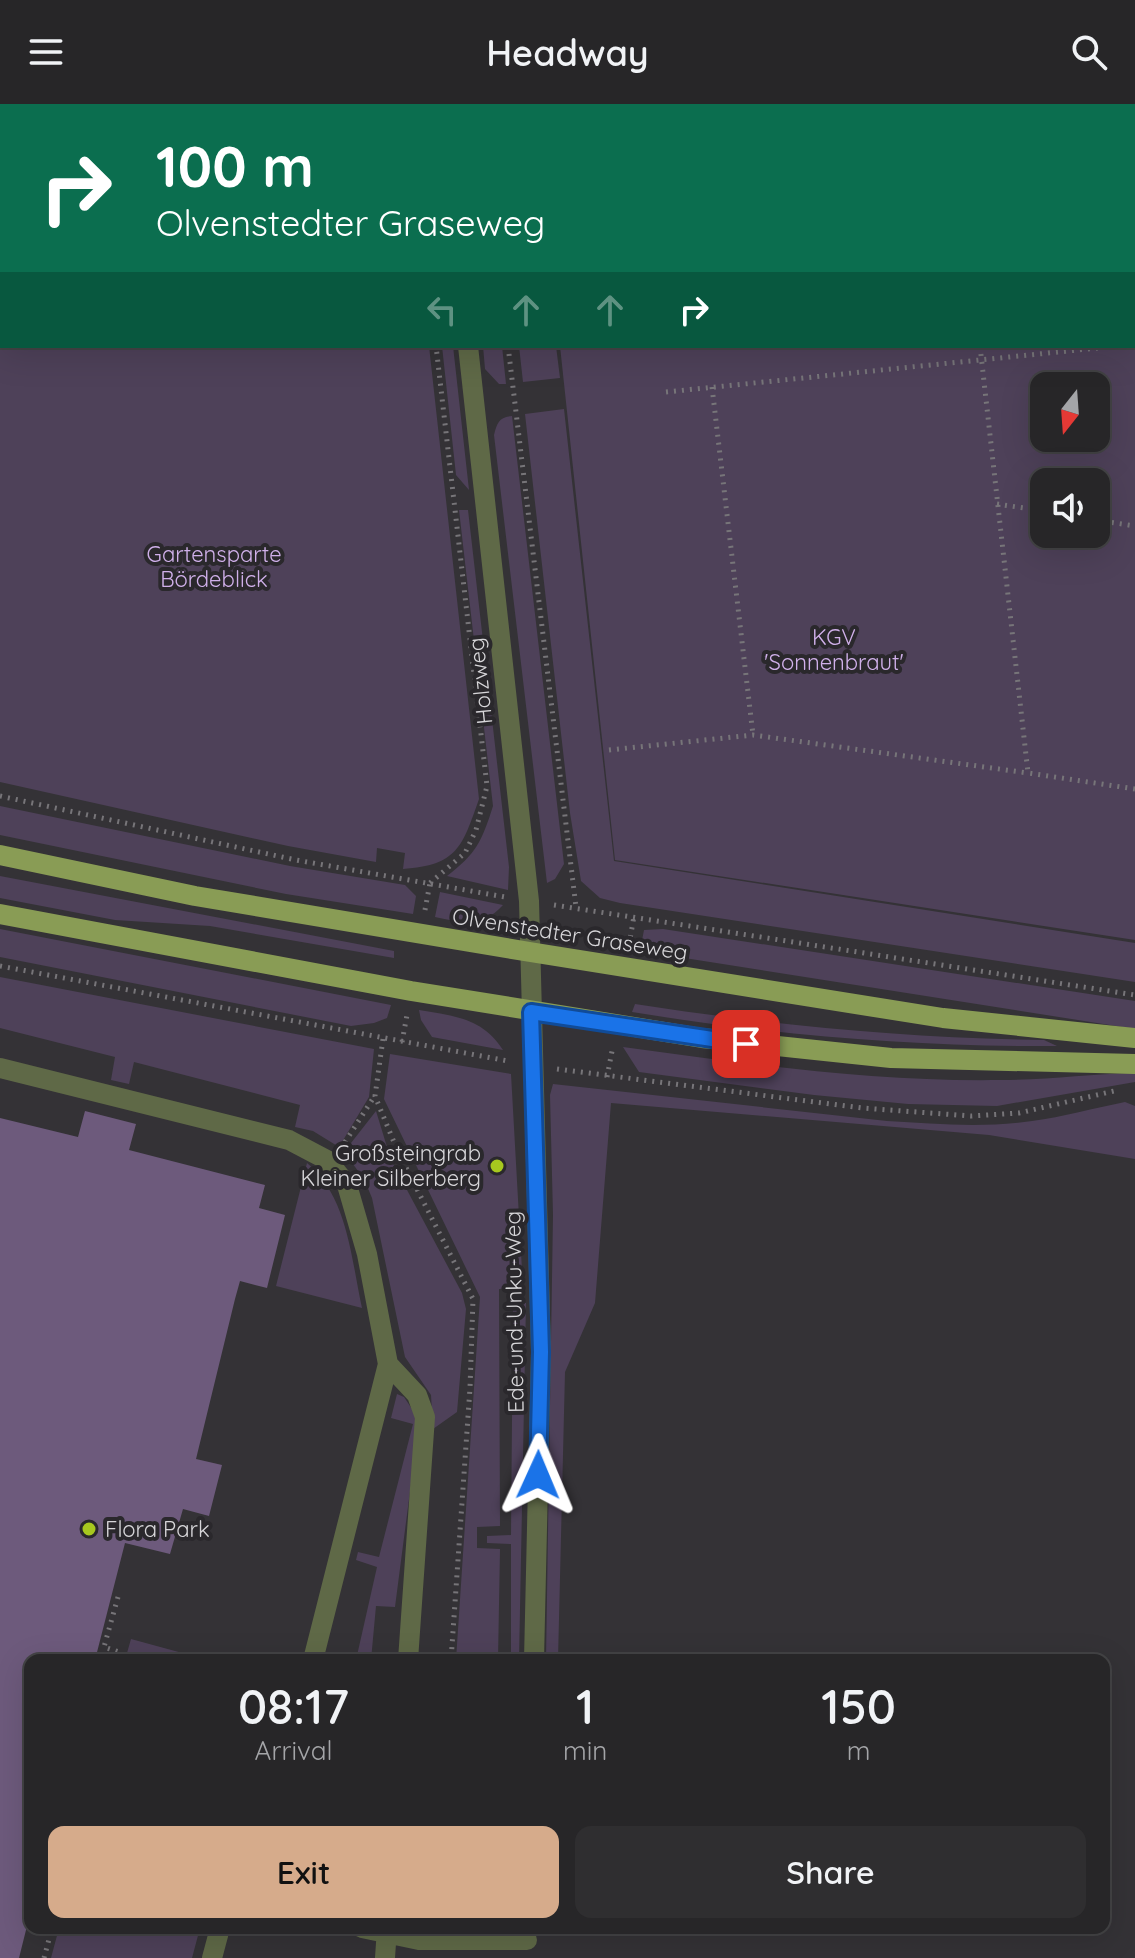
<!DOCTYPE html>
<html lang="en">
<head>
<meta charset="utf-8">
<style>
	body { margin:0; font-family:Quicksand,sans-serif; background:#2f2e30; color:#f1f3f6; height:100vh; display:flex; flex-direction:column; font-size:30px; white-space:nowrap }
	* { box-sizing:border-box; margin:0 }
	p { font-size:26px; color:#a4a5a8 }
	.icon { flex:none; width:44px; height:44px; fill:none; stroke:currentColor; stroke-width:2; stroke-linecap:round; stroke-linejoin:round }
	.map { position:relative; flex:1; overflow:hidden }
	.drawer { position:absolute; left:24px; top:1550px; width:1086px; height:280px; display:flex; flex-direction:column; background:#272628; border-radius:16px; box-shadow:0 8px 32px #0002,0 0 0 2px #434345 }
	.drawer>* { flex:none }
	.banner { position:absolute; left:0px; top:0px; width:1136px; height:244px; box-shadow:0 8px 32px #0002,0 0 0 2px #434345; background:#0b6e4f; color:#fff; overflow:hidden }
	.needle { width:52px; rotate:197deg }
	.buttons { position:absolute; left:1030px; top:268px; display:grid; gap:16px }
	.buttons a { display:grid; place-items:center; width:80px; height:80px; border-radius:16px; background:#272628; box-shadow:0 8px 32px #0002,0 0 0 2px #434345; font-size:40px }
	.pin { position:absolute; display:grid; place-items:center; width:68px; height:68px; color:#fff; margin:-34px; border-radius:16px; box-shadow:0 4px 12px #0006 }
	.me { position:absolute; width:88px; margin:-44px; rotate:1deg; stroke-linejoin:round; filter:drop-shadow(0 0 6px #0008) }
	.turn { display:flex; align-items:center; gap:28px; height:168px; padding:0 24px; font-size:36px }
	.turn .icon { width:104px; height:104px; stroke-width:2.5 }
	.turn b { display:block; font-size:56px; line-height:68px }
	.lanes { display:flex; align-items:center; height:76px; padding:0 24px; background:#0003; justify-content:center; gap:40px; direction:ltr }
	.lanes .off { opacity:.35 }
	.eta { display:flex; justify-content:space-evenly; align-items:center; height:136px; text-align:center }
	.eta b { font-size:48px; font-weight:600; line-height:56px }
	.primary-button { display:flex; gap:16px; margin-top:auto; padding:16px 24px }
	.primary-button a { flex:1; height:92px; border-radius:16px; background:#d6ab8b; color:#111; font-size:32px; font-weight:600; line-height:92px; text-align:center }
	.primary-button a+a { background:#2f2e30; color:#f1f3f6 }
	header { display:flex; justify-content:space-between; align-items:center; height:104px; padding:0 24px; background:#272628; font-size:36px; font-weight:600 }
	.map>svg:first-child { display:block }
	.green { fill:#4e4159; fill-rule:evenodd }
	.building { fill:#6d5a7c }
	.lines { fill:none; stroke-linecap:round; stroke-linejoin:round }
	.path { stroke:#777579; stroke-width:5; stroke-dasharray:2 6; stroke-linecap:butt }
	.minor { stroke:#5f6947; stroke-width:20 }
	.major { stroke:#899c55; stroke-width:20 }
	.route-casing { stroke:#114b97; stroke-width:20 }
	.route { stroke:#1a73e8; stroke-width:14 }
	.poi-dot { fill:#a7c81f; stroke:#2a282c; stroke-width:3 }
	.labels { text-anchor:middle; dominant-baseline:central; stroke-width:8; stroke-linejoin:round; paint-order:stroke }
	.park-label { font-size:22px; fill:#d0b0ea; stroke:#2a282c }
	.street-label { font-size:22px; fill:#d7d6d9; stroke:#2a282c }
	.poi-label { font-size:22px; fill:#d7d6d9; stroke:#2a282c; text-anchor:end }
</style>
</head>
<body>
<header><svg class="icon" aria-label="menu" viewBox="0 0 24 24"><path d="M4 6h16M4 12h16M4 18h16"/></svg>Headway<svg class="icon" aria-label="search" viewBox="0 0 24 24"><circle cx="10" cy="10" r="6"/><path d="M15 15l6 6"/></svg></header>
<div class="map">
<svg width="1135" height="1854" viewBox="0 0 1135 1854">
	<rect width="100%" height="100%" fill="#343236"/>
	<path class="green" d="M 0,0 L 387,0 L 2,2 L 2,242 L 429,242 L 479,695 C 462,743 458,761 403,765 L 405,749 L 377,744 L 376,758 L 288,742 L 0,678 Z
		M 529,0 L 1135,0 L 1135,836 L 615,756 L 560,242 L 1134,242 L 1134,2 ZM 1044,282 L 1096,282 L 1096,334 L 1044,334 ZM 1044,378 L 1096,378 L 1096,430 L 1044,430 Z
		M 442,242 L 453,242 L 469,386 L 456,371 Z
		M 483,242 L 502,242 L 506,280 L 499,280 L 485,265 Z
		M 519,242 L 556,242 L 560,274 L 523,278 Z
		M 564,305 L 614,757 L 1135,839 L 1135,878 L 620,799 L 600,794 L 581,777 L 570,709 L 525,310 Z
		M 512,312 L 564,760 L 555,775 L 547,779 L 494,331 C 497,319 499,313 512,312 Z
		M 459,406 L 468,406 L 509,763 L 508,786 L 447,772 C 476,750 482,737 493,702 Z
		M 0,702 L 290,762 L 405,781 L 416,792 L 413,810 L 286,790 L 0,731 Z
		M 0,772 L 394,847 L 394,854 L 210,822 L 115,816 L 0,794 Z
		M 440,788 L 503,801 C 484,823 461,819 435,813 Z
		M 0,825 L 391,901 L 387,914 L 374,919 L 351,922 L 0,853 Z
		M 663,825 L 1135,897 L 1135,925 L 640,847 L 644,826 Z
		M 0,873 L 374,945 L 369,993 L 339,1043 L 313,1027 L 295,1023 L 300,1001 L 134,958 L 129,980 L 111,976 L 115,953 L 0,924 Z
		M 635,900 C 771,921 906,934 1044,936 L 1057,942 C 914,943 773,931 632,908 Z
		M 419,906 C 454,912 483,914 503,946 L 432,933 L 421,916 Z
		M 623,943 C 747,960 875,978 1001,976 C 1045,976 1090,970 1135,969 L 1135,978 L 997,1002 L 908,1000 L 814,991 L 639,968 Z
		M 390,950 L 511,970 L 523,1184 L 499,1185 L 500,1422 L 477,1423 L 477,1444 L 500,1445 L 498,1556 L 456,1556 L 480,1193 L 384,995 Z
		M 553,980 L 887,1017 C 935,1020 984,1024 1032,1017 C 1063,1013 1094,1004 1125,998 L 1135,1002 L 1135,1055 L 989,1031 L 611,999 L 595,1199 L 565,1268 L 558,1556 L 546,1556 L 553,1111 L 550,991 Z
		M 376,1007 L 391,1056 L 462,1189 L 466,1205 L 457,1308 L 433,1325 L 431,1291 L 405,1253 L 372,1094 L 364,1075 L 344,1048 Z
		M 307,1059 C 348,1093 351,1154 362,1204 L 276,1182 Z
		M 513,1199 L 526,1199 L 519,1556 L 511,1556 L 511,1440 L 487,1439 L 487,1432 L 511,1431 Z
		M 397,1290 L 404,1293 L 416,1311 L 416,1341 L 395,1503 L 376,1502 L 371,1556 L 356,1556 L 377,1463 L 356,1456 L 358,1448 L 379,1453 L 413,1320 L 391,1314 Z
		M 131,1535 L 208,1556 L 125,1556 Z
		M 59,1824 L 200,1824 L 192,1854 L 51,1854 Z"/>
	<path class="building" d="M 85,1007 L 136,1020 L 129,1046 L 265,1081 L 259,1104 L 285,1111 L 267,1184 L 240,1177 L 235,1195 L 196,1355 L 222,1361 L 209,1412 L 183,1405 L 170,1450 L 125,1439 L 95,1556 L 30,1556 L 30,1810 L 19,1854 L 0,1854 L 0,1014 L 78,1033 Z"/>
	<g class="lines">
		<path class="path" d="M 408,0 L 408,2
			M 483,0 L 483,2
			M 954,0 L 954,2
			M 632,2 L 634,0
			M 1134,94 L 1135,93
			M 1134,240 L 1135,240
			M 508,242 L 576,803
			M 980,242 L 1028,669 L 1135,685
			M 712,283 L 753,631
			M 666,288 L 1117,242
			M 997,400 L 1044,407
			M 1096,416 L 1135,422
			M 609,646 L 753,631 L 1028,669
			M 0,692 L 296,756 L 505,793
			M 430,779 L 465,749 L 476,726 L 487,682 L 436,242
			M 554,801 L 1135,891
			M 425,806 L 430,779
			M 629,841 L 634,812
			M 0,862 L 508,957
			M 383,935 L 375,992 L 398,1048 L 473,1195 L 470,1284 L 451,1556
			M 402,938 L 407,911
			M 557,965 L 862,1004 L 971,1012 L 1019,1009 L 1114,987
			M 607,973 L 613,942
			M 345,1038 L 374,993
			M 118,1493 L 104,1543 L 122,1549 L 120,1556
			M 44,1854 L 52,1824"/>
		<path class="minor" d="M 440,0 L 440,2
			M 468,242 L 529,797 L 541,1248 L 534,1556
			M 0,964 L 289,1036 L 327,1056 L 347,1081 L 367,1150 L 388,1260 L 313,1556
			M 388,1260 L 417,1291 L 425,1313 L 408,1556
			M 362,1824 L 419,1836 L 527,1836
			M 212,1854 L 220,1824
			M 385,1854 L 387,1824"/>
		<path class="major" d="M 0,751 L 195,792 L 530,848 L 943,914 L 1135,934
			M 0,810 L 411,887 L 702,934 L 891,954 L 1135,960"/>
	</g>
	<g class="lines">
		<defs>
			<path id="route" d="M 538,1371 L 541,1248 L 531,908 L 746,940"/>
		</defs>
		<use href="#route" class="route-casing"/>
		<use href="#route" class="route"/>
	</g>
	<g class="poi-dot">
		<circle cx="497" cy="1062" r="8"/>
		<circle cx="89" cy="1425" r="8"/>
	</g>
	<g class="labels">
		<g class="park-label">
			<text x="214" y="450">Gartensparte<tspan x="214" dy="25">Bördeblick</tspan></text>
			<text x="834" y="533">KGV<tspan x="834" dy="25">'Sonnenbraut'</tspan></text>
		</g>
		<g class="street-label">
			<text transform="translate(480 577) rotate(-96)">Holzweg</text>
			<text transform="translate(570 830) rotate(9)">Olvenstedter Graseweg</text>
			<text transform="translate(514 1208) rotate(-91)">Ede-und-Unku-Weg</text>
		</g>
		<g class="poi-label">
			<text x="481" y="1049">Großsteingrab<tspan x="481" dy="25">Kleiner Silberberg</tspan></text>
			<text x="105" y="1425" text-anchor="start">Flora Park</text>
		</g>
	</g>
</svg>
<div class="buttons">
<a><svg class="needle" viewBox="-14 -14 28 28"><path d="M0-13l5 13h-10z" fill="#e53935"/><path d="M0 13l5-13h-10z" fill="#a4a5a8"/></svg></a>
<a><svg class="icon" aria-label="sound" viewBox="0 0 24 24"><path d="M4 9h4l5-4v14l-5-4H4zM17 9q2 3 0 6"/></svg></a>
</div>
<div class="pin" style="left:746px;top:940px;background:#d93025"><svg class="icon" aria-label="arrive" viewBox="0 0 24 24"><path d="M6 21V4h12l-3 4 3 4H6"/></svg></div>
<svg class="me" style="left:538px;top:1371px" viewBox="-20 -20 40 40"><path d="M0-17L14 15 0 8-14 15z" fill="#1a73e8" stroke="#fff" stroke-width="4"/></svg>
<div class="banner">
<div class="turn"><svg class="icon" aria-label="right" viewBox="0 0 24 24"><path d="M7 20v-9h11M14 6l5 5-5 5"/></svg><div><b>100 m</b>Olvenstedter Graseweg</div></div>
<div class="lanes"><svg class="icon off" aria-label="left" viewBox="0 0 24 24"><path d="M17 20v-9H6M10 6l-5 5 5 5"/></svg><svg class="icon off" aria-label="ahead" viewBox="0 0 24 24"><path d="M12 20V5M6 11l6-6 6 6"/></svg><svg class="icon off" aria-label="ahead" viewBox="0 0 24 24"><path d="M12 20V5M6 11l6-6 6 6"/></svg><svg class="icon" aria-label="right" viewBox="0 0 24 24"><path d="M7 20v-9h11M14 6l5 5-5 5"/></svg></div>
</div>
<section class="drawer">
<div class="eta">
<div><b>08:17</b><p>Arrival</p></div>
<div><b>1</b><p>min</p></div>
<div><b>150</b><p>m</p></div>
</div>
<div class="primary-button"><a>Exit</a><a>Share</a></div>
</section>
</div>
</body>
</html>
